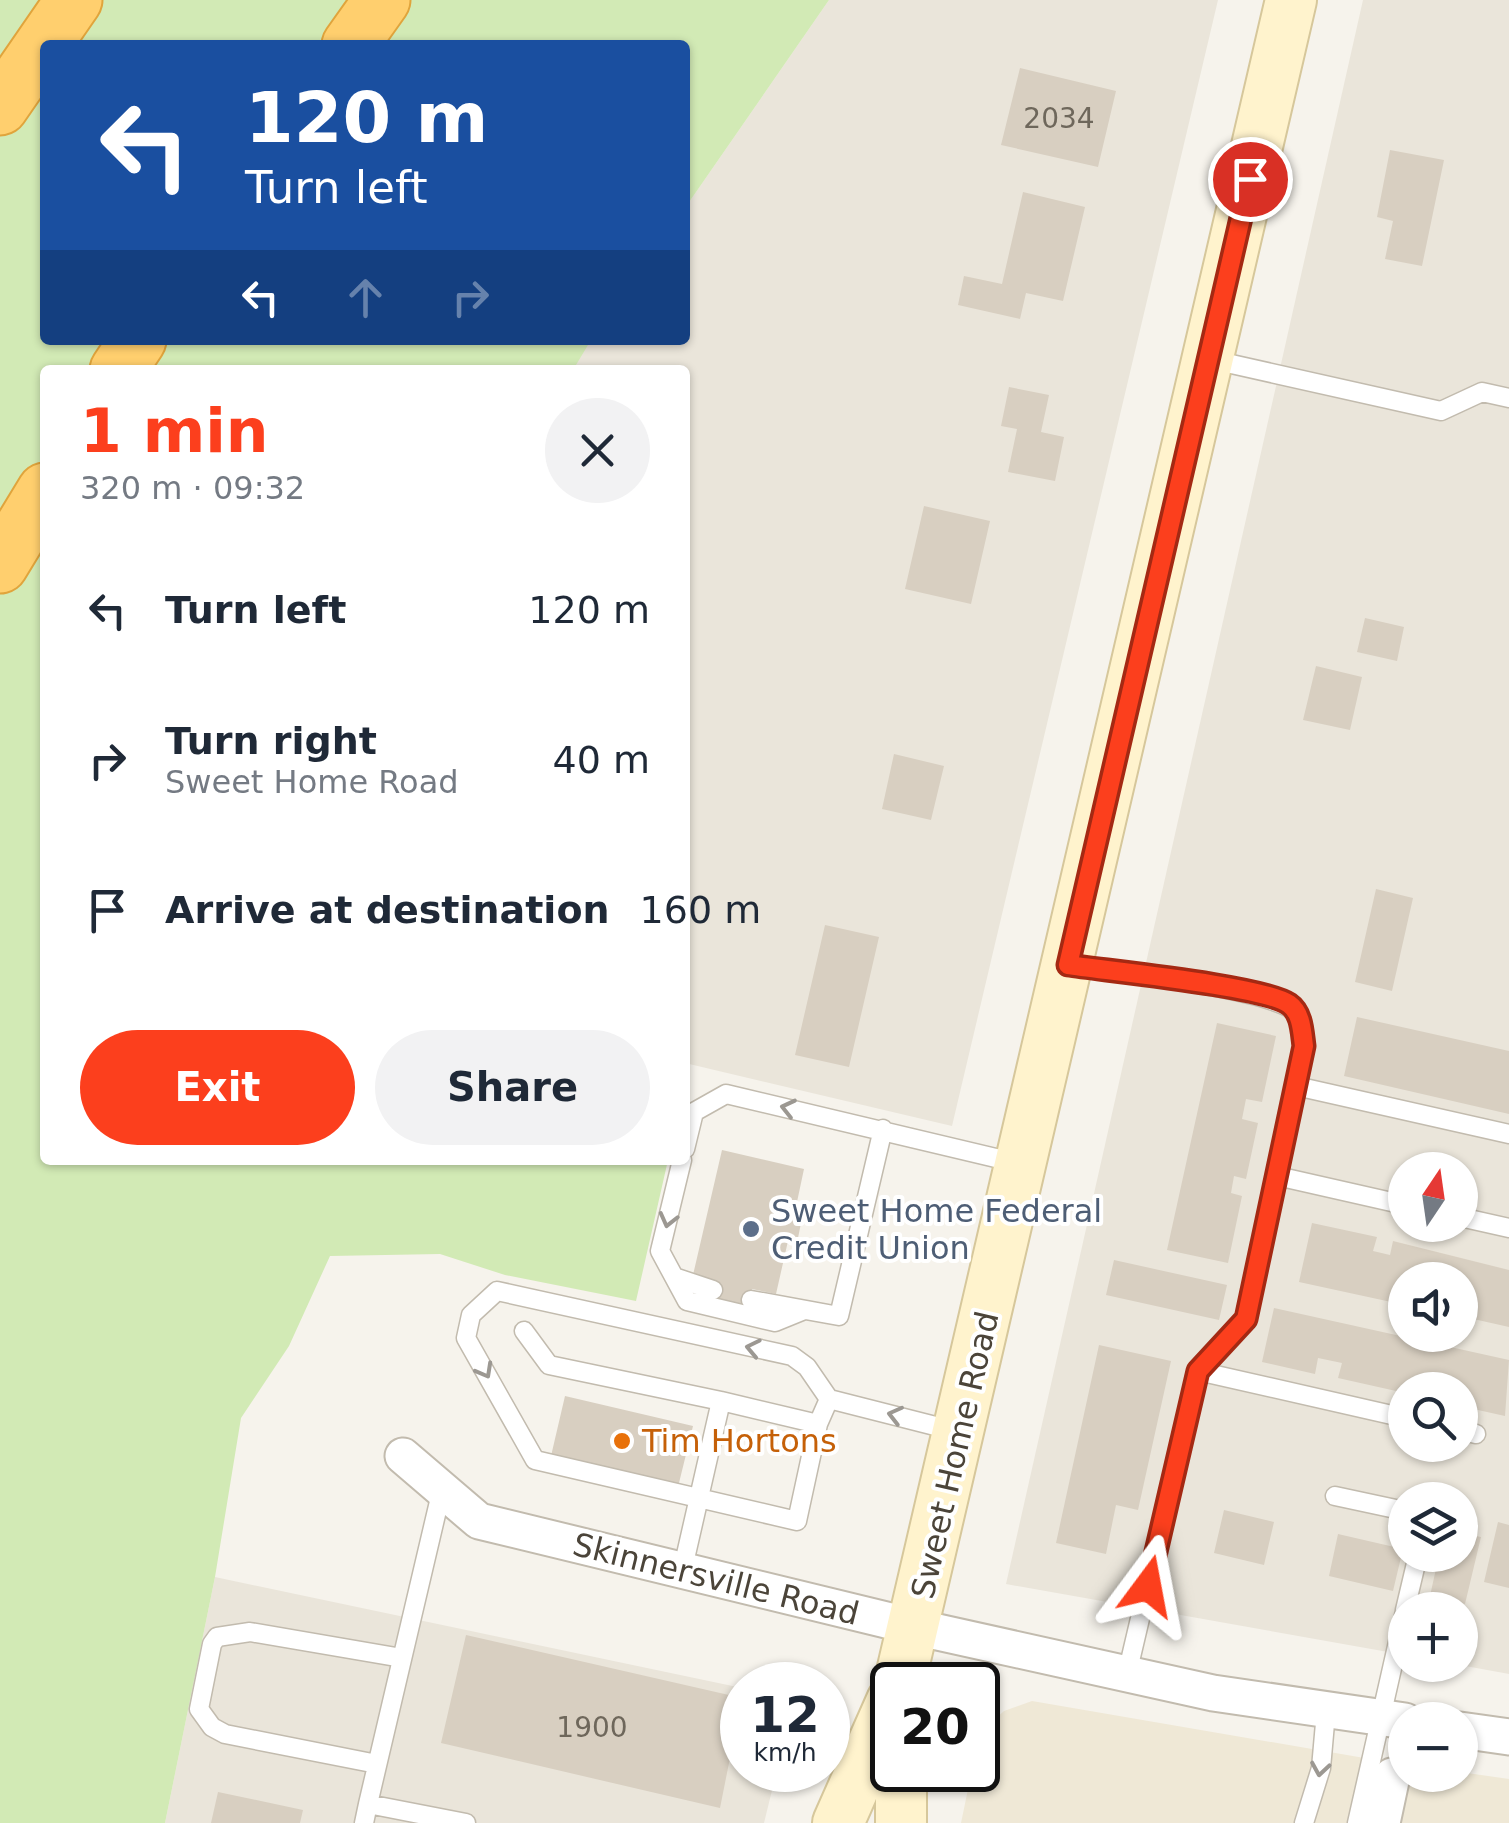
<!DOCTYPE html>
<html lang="en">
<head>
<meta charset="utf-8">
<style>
	body { margin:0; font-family:"DejaVu Sans",sans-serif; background:#f2f2f3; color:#1f2937; height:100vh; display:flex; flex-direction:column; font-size:38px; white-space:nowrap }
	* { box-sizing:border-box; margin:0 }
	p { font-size:32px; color:#747a83 }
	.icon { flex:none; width:55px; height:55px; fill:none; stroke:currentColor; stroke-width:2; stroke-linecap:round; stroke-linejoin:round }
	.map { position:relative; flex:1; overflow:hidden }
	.side { position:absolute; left:40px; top:365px; width:650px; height:800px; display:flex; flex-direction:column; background:#fff; border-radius:10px; box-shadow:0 2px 8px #0004 }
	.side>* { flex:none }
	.banner { position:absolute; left:40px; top:40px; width:650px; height:305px; border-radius:10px; box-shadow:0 2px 8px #0004; background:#1a4fa0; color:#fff; overflow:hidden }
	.needle { width:65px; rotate:13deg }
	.fabs { position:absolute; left:1388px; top:1152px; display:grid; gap:20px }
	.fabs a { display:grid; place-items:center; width:90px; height:90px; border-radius:50%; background:#fff; box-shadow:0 2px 8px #0004; font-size:50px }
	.speed { position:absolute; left:720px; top:1662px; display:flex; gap:20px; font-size:50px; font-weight:700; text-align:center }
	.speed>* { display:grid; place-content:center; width:130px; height:130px; border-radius:50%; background:#fff; box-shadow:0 2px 8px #0004; line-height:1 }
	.speed small { font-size:25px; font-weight:400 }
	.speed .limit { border:5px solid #111; border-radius:15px; background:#fff; color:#111 }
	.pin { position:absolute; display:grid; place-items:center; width:85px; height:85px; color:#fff; margin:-42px; border:5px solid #fff; border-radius:50%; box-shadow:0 2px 10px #0007 }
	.me { position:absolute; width:110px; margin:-55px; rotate:13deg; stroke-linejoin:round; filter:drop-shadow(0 0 8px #0008) }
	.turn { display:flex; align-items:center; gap:35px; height:210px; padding:0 40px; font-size:45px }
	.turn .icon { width:130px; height:130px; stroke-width:2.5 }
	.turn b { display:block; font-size:70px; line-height:85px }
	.lanes { display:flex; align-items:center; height:95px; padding:0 40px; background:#0003; justify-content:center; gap:50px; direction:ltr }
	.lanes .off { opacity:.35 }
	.round { display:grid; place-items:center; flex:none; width:105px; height:105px; border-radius:52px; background:#f2f2f3 }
	.summary { display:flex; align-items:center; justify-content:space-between; height:170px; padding:0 40px }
	h1 { font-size:60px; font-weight:700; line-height:75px; color:#fc3f1d }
	.action { display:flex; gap:20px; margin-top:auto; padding:20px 40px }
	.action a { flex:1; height:115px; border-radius:60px; background:#fc3f1d; color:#fff; font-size:40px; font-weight:700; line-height:115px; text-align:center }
	.action a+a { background:#f2f2f3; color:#1f2937 }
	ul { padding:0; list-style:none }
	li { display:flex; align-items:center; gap:30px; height:150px; padding:0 40px }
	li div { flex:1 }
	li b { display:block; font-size:38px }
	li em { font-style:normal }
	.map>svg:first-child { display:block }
	.residential { fill:#eae5da; fill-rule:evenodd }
	.education { fill:#efe8d6 }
	.green { fill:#d2eab5 }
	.building { fill:#d8cfc1 }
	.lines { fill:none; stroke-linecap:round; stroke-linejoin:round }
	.lane-casing { stroke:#c2bbae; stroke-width:21 }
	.street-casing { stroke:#c2bbae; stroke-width:39 }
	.secondary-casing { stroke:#d6c79b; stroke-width:54 }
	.highway-casing { stroke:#e0a43c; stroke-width:59 }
	.lane { stroke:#fff; stroke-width:18 }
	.street { stroke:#fff; stroke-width:35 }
	.secondary { stroke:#fff3cd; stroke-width:50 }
	.highway { stroke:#ffcf6e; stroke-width:55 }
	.oneway { stroke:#9c9892 }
	.route-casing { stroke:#a42913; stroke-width:25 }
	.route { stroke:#fc3f1d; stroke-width:18 }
	.service-dot { fill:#5c6f8a; stroke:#fff; stroke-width:4 }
	.food-dot { fill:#e8710a; stroke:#fff; stroke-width:4 }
	.labels { text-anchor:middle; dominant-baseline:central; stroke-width:8; stroke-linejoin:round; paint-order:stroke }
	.number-label { font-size:28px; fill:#6e675b }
	.service-label { font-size:32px; fill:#4e5e75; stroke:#fff; text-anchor:start }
	.food-label { font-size:32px; fill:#c56008; stroke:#fff; text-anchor:start }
	.street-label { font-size:32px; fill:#4b4439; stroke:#fff }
</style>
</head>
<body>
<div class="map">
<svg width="1509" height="1823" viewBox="0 0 1509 1823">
	<rect width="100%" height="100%" fill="#f6f3ec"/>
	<path class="residential" d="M 829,0 L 1218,0 L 952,1126 L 685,1063 L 685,370 L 569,370 L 591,340 L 685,340 L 685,208 Z
		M 1363,0 L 1509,0 L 1509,1674 L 1460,1665 L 1460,1610 L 1405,1610 L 1405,1655 L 1006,1584 ZM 1405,1170 L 1460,1170 L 1460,1225 L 1405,1225 ZM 1405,1280 L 1460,1280 L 1460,1335 L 1405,1335 ZM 1405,1390 L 1460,1390 L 1460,1445 L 1405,1445 ZM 1405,1500 L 1460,1500 L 1460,1555 L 1405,1555 Z
		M 215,1577 L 742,1688 L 742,1770 L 777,1770 L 764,1823 L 165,1823 Z"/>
	<path class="education" d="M 1032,1701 L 1405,1765 L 1405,1775 L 1460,1772 L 1509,1779 L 1509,1823 L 961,1823 L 972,1770 L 978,1770 L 981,1732 L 1004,1711 Z"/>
	<path class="green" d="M 0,0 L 829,0 L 685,208 L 685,45 L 45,45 L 45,340 L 591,340 L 573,370 L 45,370 L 45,1160 L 668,1160 L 636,1301 L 505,1275 L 440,1254 L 330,1256 L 289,1346 L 241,1418 L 215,1577 L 165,1823 L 0,1823 Z"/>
	<path class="building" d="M 1020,68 L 1116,91 L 1098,167 L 1001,145 Z
		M 1390,150 L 1444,160 L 1422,266 L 1385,259 L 1393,221 L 1377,217 Z
		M 1023,192 L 1085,207 L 1063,301 L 1026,293 L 1020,319 L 958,305 L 964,276 L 1002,284 Z
		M 1009,387 L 1049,395 L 1041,432 L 1064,437 L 1055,481 L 1008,472 L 1017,429 L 1001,426 Z
		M 924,506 L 990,521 L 971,604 L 905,589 Z
		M 1365,618 L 1404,627 L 1397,661 L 1357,652 Z
		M 1316,666 L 1362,677 L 1350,730 L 1303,720 Z
		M 894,754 L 944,766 L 931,820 L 882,809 Z
		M 1376,889 L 1413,898 L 1392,991 L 1355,982 Z
		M 825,925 L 879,937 L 849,1067 L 795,1055 Z
		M 1357,1017 L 1509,1051 L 1509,1114 L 1344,1076 Z
		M 1217,1023 L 1276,1036 L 1262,1102 L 1246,1099 L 1242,1119 L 1258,1123 L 1246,1179 L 1234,1176 L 1231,1193 L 1242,1196 L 1228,1263 L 1167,1250 Z
		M 722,1150 L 804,1169 L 794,1216 L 802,1218 L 797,1243 L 788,1241 L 776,1294 L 752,1289 L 747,1310 L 709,1302 L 714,1280 L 693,1275 Z
		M 1312,1223 L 1377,1237 L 1373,1251 L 1390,1255 L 1393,1241 L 1509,1270 L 1509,1327 L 1460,1316 L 1460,1280 L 1405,1280 L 1405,1305 L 1299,1282 Z
		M 1114,1260 L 1227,1285 L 1219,1320 L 1106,1295 Z
		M 1274,1308 L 1509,1360 L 1505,1416 L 1460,1406 L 1460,1390 L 1405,1393 L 1338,1378 L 1342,1363 L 1318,1358 L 1315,1374 L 1262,1362 Z
		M 1099,1345 L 1171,1361 L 1138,1510 L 1116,1505 L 1106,1554 L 1056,1543 Z
		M 565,1396 L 693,1426 L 678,1487 L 551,1456 Z
		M 1224,1510 L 1274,1522 L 1264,1565 L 1214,1553 Z
		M 1498,1522 L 1509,1525 L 1509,1588 L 1484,1582 Z
		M 1460,1533 L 1481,1537 L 1465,1604 L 1430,1596 L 1439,1555 L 1460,1555 Z
		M 1338,1534 L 1403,1549 L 1393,1591 L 1329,1576 Z
		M 466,1635 L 742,1698 L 720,1808 L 441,1743 Z
		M 218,1792 L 303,1810 L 300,1823 L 211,1823 Z"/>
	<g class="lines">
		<defs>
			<path id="lane" d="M 1209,359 L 1441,411 L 1482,392 L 1509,398
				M 1069,965 C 1107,971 1286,989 1300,1018 C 1309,1039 1300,1065 1296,1086
				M 685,1149 L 694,1112 L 726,1094 L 1017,1163
				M 682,1160 L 660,1251 L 687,1301 L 775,1322 L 802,1311
				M 1277,1176 L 1405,1205
				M 1460,1217 L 1509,1228
				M 674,1277 L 713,1290
				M 751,1300 L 839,1316 L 883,1129
				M 524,1331 L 549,1365 L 721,1401
				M 1198,1371 L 1405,1418
				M 829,1399 L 818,1424 L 797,1521 L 535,1460 L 466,1338 L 471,1315 L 497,1291 L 792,1356 L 807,1367 L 829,1399 L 955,1431
				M 1460,1430 L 1476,1434
				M 1335,1496 L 1405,1511
				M 682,1572 L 721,1401 L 818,1424
				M 1405,1610 L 1418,1555
				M 1127,1674 L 1198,1371 L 1246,1319 L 1296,1086 L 1509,1134
				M 377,1764 L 225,1734 L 212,1727 L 199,1709 L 212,1644 L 217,1637 L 250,1632 L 402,1658
				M 368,1804 L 442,1489
				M 364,1823 L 368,1804 L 466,1823
				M 1304,1823 L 1321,1768 L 1326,1712
				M 1357,1823 L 1405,1611"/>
			<path id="street" d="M 403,1456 L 479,1521 L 915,1627 L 1213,1693 L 1405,1721
				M 1460,1730 L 1509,1737
				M 1382,1823 L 1392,1776"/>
			<path id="secondary" d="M 899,1685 L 1291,0
				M 901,1770 L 901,1823
				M 838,1823 L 892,1701"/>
			<path id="highway" d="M 350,45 L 382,0
				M 0,107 L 74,0
				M 118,370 L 138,340
				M 0,565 L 45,491"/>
		</defs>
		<use href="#lane" class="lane-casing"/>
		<use href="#street" class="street-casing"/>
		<use href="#secondary" class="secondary-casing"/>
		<use href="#highway" class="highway-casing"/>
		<use href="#lane" class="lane"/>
		<use href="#street" class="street"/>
		<use href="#secondary" class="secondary"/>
		<use href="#highway" class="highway"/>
	</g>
	<defs><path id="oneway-chevron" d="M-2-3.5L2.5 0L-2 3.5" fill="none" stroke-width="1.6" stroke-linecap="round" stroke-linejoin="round" transform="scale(2.5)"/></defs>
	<g class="oneway">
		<use href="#oneway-chevron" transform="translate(788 1108) rotate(-167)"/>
		<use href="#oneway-chevron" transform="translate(668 1220) rotate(104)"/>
		<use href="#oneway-chevron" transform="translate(753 1348) rotate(-168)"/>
		<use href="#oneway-chevron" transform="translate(485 1371) rotate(61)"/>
		<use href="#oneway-chevron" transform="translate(895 1415) rotate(-166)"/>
		<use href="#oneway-chevron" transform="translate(1320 1769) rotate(99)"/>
	</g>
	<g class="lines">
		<defs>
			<path id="route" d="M 1148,1586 L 1198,1371 L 1246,1319 L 1304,1046 C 1302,1032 1302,1013 1289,1004 C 1263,986 1108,971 1068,965 L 1250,179"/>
		</defs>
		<use href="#route" class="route-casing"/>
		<use href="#route" class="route"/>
	</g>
	<circle class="service-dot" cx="751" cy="1229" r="10"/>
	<circle class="food-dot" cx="622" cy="1441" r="10"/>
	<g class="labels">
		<g class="number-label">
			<text x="1059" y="118">2034</text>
			<text x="592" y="1727">1900</text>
		</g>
		<g class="service-label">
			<text x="771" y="1211">Sweet Home Federal<tspan x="771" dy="37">Credit Union</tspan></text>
		</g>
		<g class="food-label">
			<text x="642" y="1441">Tim Hortons</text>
		</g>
		<g class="street-label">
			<text transform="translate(955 1455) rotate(-77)">Sweet Home Road</text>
			<text transform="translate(716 1579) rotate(14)">Skinnersville Road</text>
		</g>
	</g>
</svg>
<div class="fabs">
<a><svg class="needle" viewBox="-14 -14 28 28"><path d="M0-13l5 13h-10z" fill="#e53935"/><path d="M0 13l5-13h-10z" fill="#747a83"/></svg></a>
<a><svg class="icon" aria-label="sound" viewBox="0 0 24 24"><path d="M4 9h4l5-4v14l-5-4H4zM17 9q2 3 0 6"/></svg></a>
<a><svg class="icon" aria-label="search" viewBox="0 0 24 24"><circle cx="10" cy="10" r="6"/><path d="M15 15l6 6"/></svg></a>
<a><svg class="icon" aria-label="layers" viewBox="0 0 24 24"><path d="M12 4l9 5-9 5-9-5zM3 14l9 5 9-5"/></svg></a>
<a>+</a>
<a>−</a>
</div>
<div class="speed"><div>12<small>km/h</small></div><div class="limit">20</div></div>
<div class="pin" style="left:1250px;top:179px;background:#d93025"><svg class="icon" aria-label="arrive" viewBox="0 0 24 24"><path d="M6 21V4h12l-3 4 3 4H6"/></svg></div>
<svg class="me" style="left:1148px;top:1586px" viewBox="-20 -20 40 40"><path d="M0-17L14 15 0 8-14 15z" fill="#fc3f1d" stroke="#fff" stroke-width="4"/></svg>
<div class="banner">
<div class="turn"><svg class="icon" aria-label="left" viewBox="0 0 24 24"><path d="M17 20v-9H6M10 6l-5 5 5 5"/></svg><div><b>120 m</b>Turn left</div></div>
<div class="lanes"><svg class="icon" aria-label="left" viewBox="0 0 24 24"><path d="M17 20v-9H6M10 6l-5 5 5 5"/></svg><svg class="icon off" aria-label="ahead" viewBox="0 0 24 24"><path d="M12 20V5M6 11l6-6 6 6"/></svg><svg class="icon off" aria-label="right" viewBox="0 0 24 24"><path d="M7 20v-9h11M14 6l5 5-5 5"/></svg></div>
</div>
<section class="side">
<div class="summary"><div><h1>1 min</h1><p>320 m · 09:32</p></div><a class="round"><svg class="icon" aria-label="close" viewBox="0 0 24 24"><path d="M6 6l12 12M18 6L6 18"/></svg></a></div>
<ul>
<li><svg class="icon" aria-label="left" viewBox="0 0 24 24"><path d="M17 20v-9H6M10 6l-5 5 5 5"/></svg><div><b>Turn left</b></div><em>120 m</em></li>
<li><svg class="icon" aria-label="right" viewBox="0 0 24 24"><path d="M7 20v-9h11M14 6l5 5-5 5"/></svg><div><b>Turn right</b><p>Sweet Home Road</p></div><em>40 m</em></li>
<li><svg class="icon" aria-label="arrive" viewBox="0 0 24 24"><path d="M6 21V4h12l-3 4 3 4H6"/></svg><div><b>Arrive at destination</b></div><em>160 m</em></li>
</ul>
<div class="action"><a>Exit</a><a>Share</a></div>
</section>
</div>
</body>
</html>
